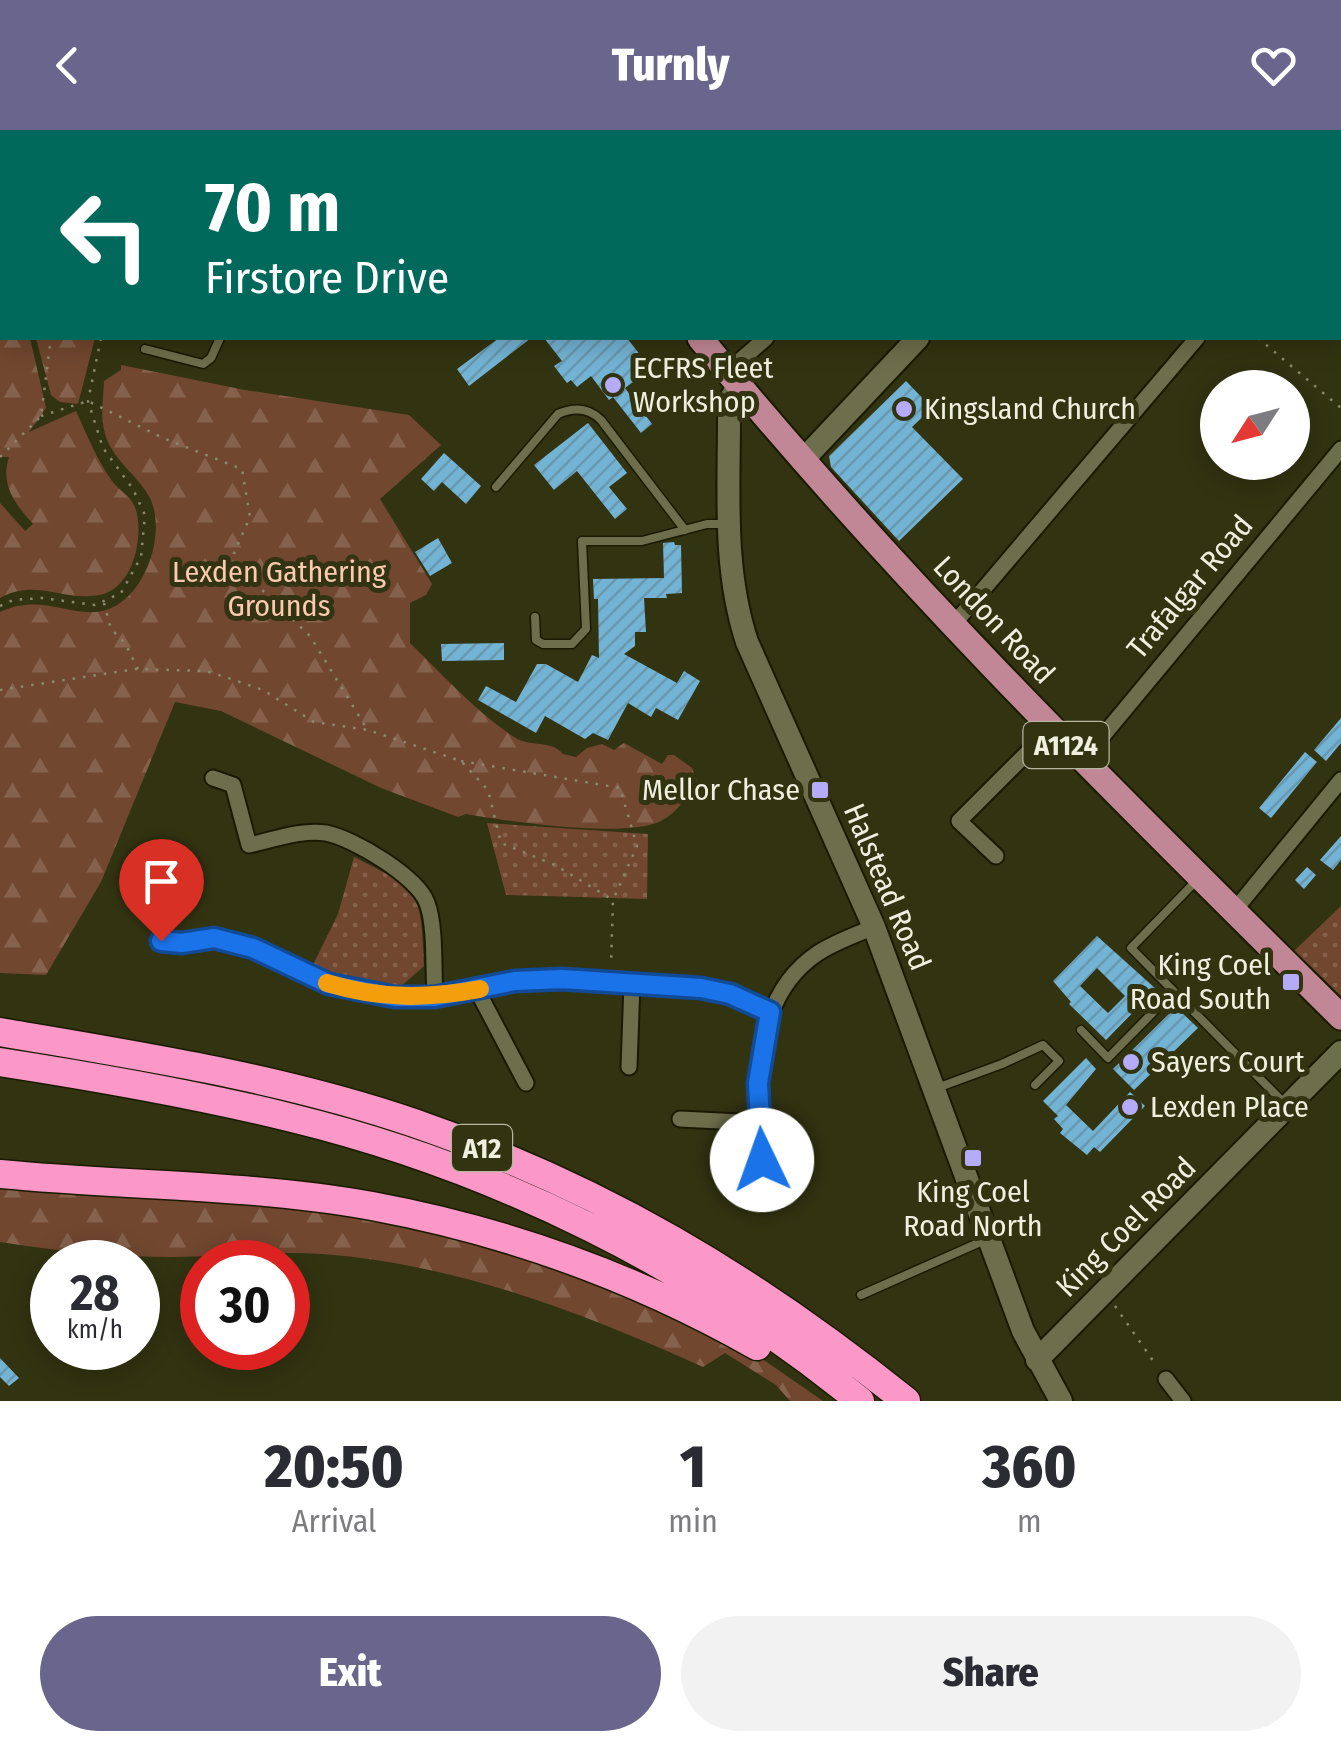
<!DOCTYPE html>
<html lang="en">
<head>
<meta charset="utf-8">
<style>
	body { margin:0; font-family:"Fira Sans Condensed",sans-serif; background:#f2f2f3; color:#2b2b33; height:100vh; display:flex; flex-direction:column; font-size:38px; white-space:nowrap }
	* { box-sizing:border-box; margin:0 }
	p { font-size:32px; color:#7c7c81 }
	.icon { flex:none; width:55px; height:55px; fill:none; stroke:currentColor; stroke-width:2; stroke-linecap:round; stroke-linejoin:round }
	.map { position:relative; height:1271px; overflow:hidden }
	.details { display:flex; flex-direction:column; background:#fff; flex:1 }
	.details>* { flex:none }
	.top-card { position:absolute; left:0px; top:0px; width:1342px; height:210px; box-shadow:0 5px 25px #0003; background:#00695c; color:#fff; overflow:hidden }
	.needle { width:65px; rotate:234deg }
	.tools { position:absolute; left:1200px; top:240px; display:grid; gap:20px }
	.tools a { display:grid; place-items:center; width:110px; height:110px; border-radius:50%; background:#fff; box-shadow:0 5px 25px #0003; font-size:50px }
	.speed { position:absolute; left:30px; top:1110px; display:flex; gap:20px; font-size:50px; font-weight:700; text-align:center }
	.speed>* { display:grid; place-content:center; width:130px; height:130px; border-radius:50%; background:#fff; box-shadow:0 5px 25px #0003; line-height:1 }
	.speed small { font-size:25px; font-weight:400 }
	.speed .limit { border:15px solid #d22; background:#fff; color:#111 }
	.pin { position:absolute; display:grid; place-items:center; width:85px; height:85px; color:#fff; margin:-102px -42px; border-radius:50% 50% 50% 0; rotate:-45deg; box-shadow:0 0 10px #0007 }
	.pin .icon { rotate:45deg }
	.me { position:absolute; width:110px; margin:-55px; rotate:357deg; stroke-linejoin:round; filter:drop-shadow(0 0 8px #0008) }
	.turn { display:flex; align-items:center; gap:35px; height:210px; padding:0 40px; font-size:45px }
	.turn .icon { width:130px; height:130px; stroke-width:2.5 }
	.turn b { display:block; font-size:70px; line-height:85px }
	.eta { display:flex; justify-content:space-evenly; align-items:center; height:170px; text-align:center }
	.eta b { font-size:60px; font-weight:800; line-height:70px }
	.primary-button { display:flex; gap:20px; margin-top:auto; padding:20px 40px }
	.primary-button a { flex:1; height:115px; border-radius:60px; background:#6a658c; color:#fff; font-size:40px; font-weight:800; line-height:115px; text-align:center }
	.primary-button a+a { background:#f2f2f3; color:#2b2b33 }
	header { display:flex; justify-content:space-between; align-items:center; height:130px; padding:0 40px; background:#6a658c; color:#fff; font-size:45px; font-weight:800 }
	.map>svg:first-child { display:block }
	.grass { fill:url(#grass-dots) }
	.forest { fill:url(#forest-firs) }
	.garden { fill:url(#garden-furrows) }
	.building { fill:url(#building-hatch); fill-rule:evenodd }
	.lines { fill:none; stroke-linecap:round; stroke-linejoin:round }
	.lane-casing { stroke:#1a1a00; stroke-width:11 }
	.street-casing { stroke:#1a1a00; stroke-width:19 }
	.secondary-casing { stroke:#1a1a00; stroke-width:26 }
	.primary-casing { stroke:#1a1a00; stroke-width:29 }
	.highway-casing { stroke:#1a1a00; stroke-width:31 }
	.path { stroke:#898a6f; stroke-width:2.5; stroke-dasharray:2.5 8; stroke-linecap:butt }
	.lane { stroke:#6d6e4b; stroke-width:8 }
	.street { stroke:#6d6e4b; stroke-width:15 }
	.secondary { stroke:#6d6e4b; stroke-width:22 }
	.primary { stroke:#c28796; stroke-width:25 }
	.highway { stroke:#fb98c8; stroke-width:28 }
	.route-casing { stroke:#114b97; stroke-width:25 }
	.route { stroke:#1a73e8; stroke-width:18 }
	.slow { stroke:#f59e0b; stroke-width:18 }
	.poi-dot { fill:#b6abf8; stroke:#323311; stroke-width:4 }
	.labels { text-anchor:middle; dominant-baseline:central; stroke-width:10; stroke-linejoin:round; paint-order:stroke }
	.shield { fill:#323311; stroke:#b6b7a0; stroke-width:2.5 }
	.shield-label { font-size:28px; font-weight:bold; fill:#eff0dd }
	.poi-label { font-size:30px; fill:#eff0dd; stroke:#323311; text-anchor:start }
	.park-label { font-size:30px; fill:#fbcab0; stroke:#323311 }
	.street-label { font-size:30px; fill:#eff0dd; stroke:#323311 }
</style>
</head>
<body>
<header><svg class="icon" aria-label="back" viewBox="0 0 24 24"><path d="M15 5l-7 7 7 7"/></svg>Turnly<svg class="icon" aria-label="heart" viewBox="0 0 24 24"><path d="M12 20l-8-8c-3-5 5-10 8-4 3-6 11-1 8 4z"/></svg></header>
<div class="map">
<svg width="1341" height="1271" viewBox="0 0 1341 1271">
	<defs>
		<pattern id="grass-dots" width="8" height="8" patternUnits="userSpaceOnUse" patternTransform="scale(2.5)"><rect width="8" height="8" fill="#71472f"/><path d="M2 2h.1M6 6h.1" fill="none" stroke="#86624d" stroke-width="1.8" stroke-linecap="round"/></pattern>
		<pattern id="forest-firs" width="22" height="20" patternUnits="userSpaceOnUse" patternTransform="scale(2.5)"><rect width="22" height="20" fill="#71472f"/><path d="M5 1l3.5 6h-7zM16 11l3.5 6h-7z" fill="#86624d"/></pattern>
		<pattern id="garden-furrows" width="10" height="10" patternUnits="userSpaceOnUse" patternTransform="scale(2.5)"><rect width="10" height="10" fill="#71472f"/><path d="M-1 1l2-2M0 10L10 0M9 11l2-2" fill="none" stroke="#86624d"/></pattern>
		<pattern id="building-hatch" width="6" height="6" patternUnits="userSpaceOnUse" patternTransform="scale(2.5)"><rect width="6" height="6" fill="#73b3d3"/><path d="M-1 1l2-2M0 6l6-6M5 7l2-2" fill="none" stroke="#6898af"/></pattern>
	</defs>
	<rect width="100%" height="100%" fill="#323311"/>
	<path class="grass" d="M 487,693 L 648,704 L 647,769 L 506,765 Z
		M 354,727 C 421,761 421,761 424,836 L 399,858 L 362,853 L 312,837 L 338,784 Z
		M 1341,776 L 1341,866 L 1294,821 Z"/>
	<path class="forest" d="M 0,0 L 120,0 L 2,2 L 2,175 Z
		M 0,180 L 2,208 L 30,208 L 46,278 L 29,302 L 76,281 C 87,305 97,330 112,351 C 120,362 132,366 136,380 C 144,408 133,459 99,465 C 63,472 37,448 0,468 L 0,373 L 25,401 L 33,394 C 15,373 0,356 9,327 L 0,327 Z
		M 36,208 L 95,208 L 78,274 L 60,272 L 51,265 Z
		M 121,235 L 245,260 L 409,285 L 441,315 L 380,369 L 432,454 L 426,465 L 410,473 L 410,513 C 443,545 475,581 514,607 C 530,618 551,609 563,624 L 576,627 L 587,618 L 602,614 L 614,620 L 624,613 L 662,634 L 668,625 L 674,625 L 692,638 L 697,651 C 688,666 677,683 661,691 C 625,709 506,691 466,684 L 458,687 L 381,658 L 221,581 L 175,572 L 101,752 L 46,845 L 0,843 L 0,482 C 44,462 72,490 106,480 C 145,468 167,404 150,368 C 139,347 118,334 108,312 C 99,291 103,273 104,251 L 121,240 Z
		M 0,1048 L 387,1083 L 513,1112 L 751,1221 L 823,1271 L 790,1271 L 776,1255 L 725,1223 L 703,1237 C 585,1184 465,1137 334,1125 C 281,1120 227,1126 174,1127 C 116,1127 58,1121 0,1112 Z"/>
	<path class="garden" d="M 745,0 L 967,0 L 742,2 Z"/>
	<path class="building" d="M 499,208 L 531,208 L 469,256 L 457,239 Z
		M 544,208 L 627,208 L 651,239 L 625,258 L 652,294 L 641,303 L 613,267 L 609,270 L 591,246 L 577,257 L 571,250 L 567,253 L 554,236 L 562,231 Z
		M 906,251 L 932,278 L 912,297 L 963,349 L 899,411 L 831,337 L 829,326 Z
		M 588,293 L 627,343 L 609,357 L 627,379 L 615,389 L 577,341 L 554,360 L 534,335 Z
		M 444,323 L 481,356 L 466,374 L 442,352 L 434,361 L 421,349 Z
		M 438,408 L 452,433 L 430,446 L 415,422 Z
		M 674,412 L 675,415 L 681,415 L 682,463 L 666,464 L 667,468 L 644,468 L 646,502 L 635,502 L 635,516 L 624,524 L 677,553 L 684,541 L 700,551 L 678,590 L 656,578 L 651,587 L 628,573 L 608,610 L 593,603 L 585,609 L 545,586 L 536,603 L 478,570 L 486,556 L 516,572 L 537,534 L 546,534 L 578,552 L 592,525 L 599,528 L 598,469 L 594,469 L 593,449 L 664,448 L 663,413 Z
		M 504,513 L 504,530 L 442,531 L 441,514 Z
		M 1341,588 L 1341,613 L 1326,631 L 1314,620 Z
		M 1305,622 L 1317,632 L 1271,688 L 1259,678 Z
		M 1341,706 L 1341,730 L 1333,740 L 1320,730 Z
		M 1307,737 L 1316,745 L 1304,759 L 1295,750 Z
		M 1097,806 L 1156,859 L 1106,910 L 1069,874 L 1071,872 L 1053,851 ZM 1097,838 L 1125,866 L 1108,883 L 1080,856 Z
		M 1176,877 L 1198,898 L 1134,960 L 1113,939 Z
		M 1086,928 L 1096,939 L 1066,975 L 1093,1001 L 1130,962 L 1145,976 L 1100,1022 L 1094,1017 L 1087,1025 L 1060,1003 L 1063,999 L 1054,989 L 1058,986 L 1043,971 Z
		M 0,1228 L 19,1248 L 9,1256 L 0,1247 Z"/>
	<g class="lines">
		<defs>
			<path id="lane" d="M 212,0 L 214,2
				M 401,0 L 407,2
				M 170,2 L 171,0
				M 336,2 L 338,0
				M 493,2 L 496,0
				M 1317,2 L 1320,0
				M 145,219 L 203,234 L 211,228 L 220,208
				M 496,357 L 558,284 C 574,277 589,278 601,290 L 685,400
				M 535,487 L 536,510 L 543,514 L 572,514 L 586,499 L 582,411 L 642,411 L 707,394 L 727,394
				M 1196,751 L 1131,818 L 1284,973
				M 1081,900 L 1108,928 L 1173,862
				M 937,958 L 1002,934 L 1043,915 L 1059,931 L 1035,955
				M 861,1165 L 985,1110"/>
			<path id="street" d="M 985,2 L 987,0
				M 727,242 L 766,208
				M 953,495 L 1197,208
				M 1082,631 L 1341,319
				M 213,648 L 233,655 L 249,715 C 273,710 302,699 326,703 C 353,708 418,747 427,773 C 436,796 433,841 435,867
				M 996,726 L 959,691 L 1051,599
				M 1234,781 L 1341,650
				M 159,811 L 183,813 L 214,808 L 253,818 L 329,854 L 395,867 L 435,867 L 515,851 L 562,849 L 701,858 L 730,864 L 770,881
				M 477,860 L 526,953
				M 629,937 L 632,853
				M 680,989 L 760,993
				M 763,1030 C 758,958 749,869 818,823 C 835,812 855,805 874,797
				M 1166,1249 L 1183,1271"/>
			<path id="secondary" d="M 1115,2 L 1118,0
				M 739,255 L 731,268 L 729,287 C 729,363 723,439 747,512 L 874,797 L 1023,1201 L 1061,1271
				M 803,330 L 918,208
				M 1037,1230 L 1341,922"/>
			<path id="primary" d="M 528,0 L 530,2
				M 700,208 C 897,450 1120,668 1341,887"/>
			<path id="highway" d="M 0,902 C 139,926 280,947 414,993 C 602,1058 751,1147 906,1271
				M 0,932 C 97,947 196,964 292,988 C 497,1038 696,1137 860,1271
				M 0,1044 C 123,1056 250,1054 372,1076 C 507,1101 637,1148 757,1216"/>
		</defs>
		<use href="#lane" class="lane-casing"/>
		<use href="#street" class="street-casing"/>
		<use href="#secondary" class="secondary-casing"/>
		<use href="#primary" class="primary-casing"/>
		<use href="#highway" class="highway-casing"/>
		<path class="path" d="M 843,0 L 846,2
			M 669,2 L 672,0
			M 848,2 L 851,0
			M 1340,4 L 1341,3
			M 0,124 L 2,124
			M 1258,208 L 1341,278
			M 41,286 L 88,271 L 163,308 L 242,339 L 250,387 L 231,430 L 310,506 L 367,599
			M 0,327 L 41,286 L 51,208
			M 104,473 L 111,499 L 125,513 L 138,539
			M 0,476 L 13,470 L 42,468 L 95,475 L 121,463 L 141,427 L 145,385 L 133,359 L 103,318 L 88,271 L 101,208
			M 0,560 L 136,539 L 206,541 L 228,548 L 263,560 L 314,592 L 368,600 L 461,631 L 488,660 L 501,713 L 555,735 L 613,770
			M 461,631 L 620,658 L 637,716 L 613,770 L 611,835
			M 1115,1176 L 1156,1235"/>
		<use href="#lane" class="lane"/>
		<use href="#street" class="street"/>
		<use href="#secondary" class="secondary"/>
		<use href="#primary" class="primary"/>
		<use href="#highway" class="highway"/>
	</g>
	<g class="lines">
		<defs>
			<path id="route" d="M 161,811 L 182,813 L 214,808 L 253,818 L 329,854 L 395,867 L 434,867 L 515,851 L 562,849 L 701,858 L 730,864 L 770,882 L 758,953 L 762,1030"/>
		</defs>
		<use href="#route" class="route-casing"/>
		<use href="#route" class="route"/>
		<path class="slow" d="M 327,853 C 379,869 427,869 480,859"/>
	</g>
	<g class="poi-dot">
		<circle cx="613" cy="255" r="10"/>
		<circle cx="904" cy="279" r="10"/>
		<rect x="810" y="650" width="20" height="20" rx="5"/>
		<rect x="1281" y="842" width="20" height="20" rx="5"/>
		<circle cx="1131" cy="932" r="10"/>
		<circle cx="1130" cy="977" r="10"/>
		<rect x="963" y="1018" width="20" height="20" rx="5"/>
	</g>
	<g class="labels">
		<g class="shield">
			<rect x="1023.5" y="592" width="85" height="46" rx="8"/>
			<rect x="452" y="995" width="60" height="46" rx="8"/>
		</g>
		<g class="shield-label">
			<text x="1066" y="615">A1124</text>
			<text x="482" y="1018">A12</text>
		</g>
		<g class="poi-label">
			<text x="633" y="238">ECFRS Fleet<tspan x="633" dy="34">Workshop</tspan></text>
			<text x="924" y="279">Kingsland Church</text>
			<text x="800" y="660" text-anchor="end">Mellor Chase</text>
			<text x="1271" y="835" text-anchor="end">King Coel<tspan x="1271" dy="34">Road South</tspan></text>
			<text x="1151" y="932">Sayers Court</text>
			<text x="1150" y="977">Lexden Place</text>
			<text x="973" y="1062" text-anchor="middle">King Coel<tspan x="973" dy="34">Road North</tspan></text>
		</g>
		<g class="park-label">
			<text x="279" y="442">Lexden Gathering<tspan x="279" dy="34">Grounds</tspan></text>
		</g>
		<g class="street-label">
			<text transform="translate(1190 457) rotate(-50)">Trafalgar Road</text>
			<text transform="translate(994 490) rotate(47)">London Road</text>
			<text transform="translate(887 757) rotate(67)">Halstead Road</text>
			<text transform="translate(1126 1097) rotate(-45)">King Coel Road</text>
		</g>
	</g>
</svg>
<div class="tools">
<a><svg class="needle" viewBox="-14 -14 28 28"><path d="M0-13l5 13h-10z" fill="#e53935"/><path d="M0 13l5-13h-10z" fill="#7c7c81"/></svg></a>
</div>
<div class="speed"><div>28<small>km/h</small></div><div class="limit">30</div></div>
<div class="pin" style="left:161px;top:811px;background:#d93025"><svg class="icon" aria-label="arrive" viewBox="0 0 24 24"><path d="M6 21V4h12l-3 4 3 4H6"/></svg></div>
<svg class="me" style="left:762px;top:1030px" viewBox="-20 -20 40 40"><circle r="19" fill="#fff"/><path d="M0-13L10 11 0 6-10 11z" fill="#1a73e8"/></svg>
<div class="top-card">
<div class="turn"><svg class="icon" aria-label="left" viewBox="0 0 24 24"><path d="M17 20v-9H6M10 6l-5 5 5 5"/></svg><div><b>70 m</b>Firstore Drive</div></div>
</div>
</div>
<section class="details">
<div class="eta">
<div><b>20:50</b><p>Arrival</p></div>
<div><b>1</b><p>min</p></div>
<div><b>360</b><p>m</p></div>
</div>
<div class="primary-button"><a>Exit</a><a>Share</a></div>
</section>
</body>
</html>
